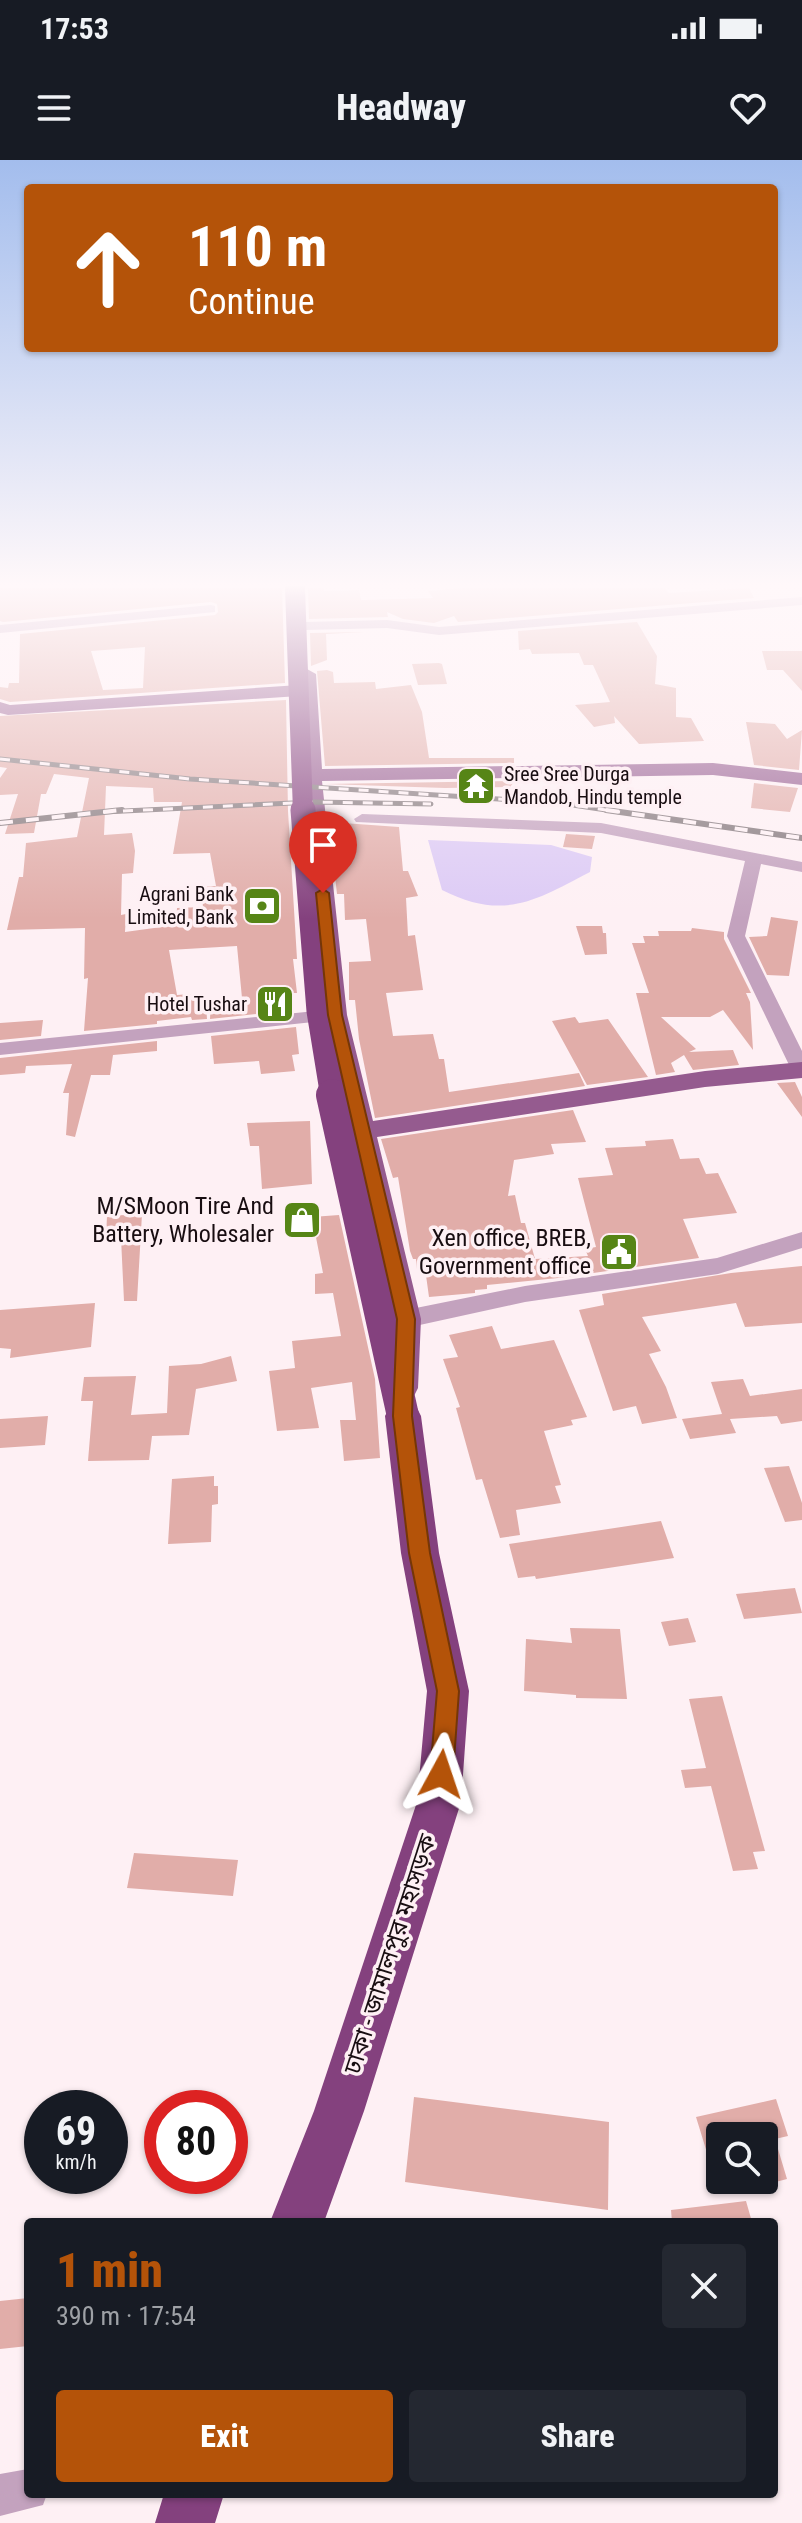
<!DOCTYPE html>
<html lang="en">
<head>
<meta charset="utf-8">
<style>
	body { margin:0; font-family:"Roboto Condensed","Noto Sans Bengali",sans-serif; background:#242831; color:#f1f3f6; height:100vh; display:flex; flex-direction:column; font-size:30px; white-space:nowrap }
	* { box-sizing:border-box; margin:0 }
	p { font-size:26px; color:#9ea1a6 }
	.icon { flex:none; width:44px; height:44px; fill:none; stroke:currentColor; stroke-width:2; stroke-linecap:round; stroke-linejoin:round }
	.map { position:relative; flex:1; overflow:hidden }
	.side { position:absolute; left:24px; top:2058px; width:754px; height:280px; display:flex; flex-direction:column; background:#171b24; border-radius:8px; box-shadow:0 2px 6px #0004 }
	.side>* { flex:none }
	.banner { position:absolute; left:24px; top:24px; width:754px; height:168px; border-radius:8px; box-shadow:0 2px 6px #0004; background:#b45309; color:#fff; overflow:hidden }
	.controls { position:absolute; left:706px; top:1962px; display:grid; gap:16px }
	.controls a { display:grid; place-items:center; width:72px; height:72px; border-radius:8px; background:#171b24; box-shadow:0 2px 6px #0004; font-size:40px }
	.speed { position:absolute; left:24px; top:1930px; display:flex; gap:16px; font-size:40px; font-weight:700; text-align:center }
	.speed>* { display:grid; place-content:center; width:104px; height:104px; border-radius:50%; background:#171b24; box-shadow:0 2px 6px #0004; line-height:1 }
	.speed small { font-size:20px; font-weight:400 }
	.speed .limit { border:12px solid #d22; background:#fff; color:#111 }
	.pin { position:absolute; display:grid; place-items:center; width:68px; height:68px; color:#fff; margin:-82px -34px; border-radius:50% 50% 50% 0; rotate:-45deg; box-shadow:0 0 8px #0007 }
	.pin .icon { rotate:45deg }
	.me { position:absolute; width:88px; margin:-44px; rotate:5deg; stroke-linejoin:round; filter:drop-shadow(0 0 6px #0008) }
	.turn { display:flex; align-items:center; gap:28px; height:168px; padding:0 32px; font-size:36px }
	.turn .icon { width:104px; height:104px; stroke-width:2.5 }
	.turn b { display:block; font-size:56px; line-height:68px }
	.round { display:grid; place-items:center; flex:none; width:84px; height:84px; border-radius:8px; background:#242831 }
	.summary { display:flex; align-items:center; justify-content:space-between; height:136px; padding:0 32px }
	h1 { font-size:48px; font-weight:800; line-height:60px; color:#b45309 }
	.action { display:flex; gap:16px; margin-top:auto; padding:16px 32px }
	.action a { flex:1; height:92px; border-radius:8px; background:#b45309; color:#fff; font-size:32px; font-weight:800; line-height:92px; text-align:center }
	.action a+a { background:#242831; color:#f1f3f6 }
	.status { display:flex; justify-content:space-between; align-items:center; height:56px; padding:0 40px; background:#171b24; direction:ltr }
	.status svg { height:22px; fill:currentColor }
	header { display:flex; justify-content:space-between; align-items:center; height:104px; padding:0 32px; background:#171b24; font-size:36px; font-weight:800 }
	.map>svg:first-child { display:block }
	.water { fill:#dccaf5 }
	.building { fill:#e1ada9; fill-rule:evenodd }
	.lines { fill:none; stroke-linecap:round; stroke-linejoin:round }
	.minor { fill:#c3a2be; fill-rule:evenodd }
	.major { fill:#955b8f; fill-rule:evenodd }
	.highway { fill:#84417e; fill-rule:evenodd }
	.rail-far1-casing { stroke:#83777b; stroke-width:5 }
	.rail-casing { stroke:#83777b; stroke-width:6 }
	.rail-far1 { stroke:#fef0f4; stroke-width:3; stroke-dasharray:10; stroke-linecap:butt }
	.rail { stroke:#fef0f4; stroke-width:4; stroke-dasharray:13; stroke-linecap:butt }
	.highway-bridge-far2 { stroke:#84417e; stroke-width:20 }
	.highway-bridge-far1 { stroke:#84417e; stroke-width:25 }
	.highway-bridge { stroke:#84417e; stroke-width:32 }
	.route { fill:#b45309; stroke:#753606; stroke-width:2 }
	.labels { text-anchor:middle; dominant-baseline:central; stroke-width:7; stroke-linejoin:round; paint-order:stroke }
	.far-poi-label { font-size:20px; fill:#180d11; stroke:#fef0f4; text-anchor:end }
	.poi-label { font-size:24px; fill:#180d11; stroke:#fef0f4; text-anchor:end }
	.street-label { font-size:24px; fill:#180d11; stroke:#fef0f4 }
</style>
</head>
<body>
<div class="status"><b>17:53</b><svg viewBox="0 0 49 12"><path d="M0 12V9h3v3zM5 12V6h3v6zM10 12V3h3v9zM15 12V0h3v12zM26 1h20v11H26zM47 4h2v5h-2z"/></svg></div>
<header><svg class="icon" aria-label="menu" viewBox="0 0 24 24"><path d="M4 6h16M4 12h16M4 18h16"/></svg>Headway<svg class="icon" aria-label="heart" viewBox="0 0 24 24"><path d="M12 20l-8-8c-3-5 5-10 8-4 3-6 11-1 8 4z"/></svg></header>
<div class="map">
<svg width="802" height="2363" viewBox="0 0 802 2363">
	<rect width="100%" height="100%" fill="#fef0f4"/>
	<path class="water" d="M 428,680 L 551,685 L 592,697 L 590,712 C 535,741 503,761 442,730 Z"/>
	<path class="building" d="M 0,428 L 282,428 L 285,523 L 10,542 L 0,539 L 0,527 L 8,528 L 9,523 L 19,523 L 20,474 L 215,455 L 218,452 L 217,444 L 211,442 L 3,462 L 0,461 ZM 145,487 L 143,528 L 103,530 L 91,491 Z
		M 308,428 L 324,428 L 324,431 L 359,430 L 361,440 L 365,440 L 433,438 L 428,431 L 463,428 L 664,428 L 669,433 L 749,428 L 754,438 L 458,462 L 454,456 L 434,463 L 403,459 L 387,452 L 388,457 L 309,459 Z
		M 637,462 L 657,496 L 655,524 L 676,528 L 676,557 L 691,558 L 704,581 L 639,584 L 614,556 L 615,563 L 594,567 L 575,545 L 610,542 L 593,505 L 584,505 L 579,493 L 532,494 L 530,489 L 519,490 L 518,471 Z
		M 365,472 L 326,474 L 327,500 L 311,506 L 310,473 Z
		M 762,491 L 802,491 L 802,531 L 783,510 L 767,510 Z
		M 439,503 L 442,504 L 447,524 L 418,525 L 412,504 Z
		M 327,510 L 333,512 L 334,523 L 375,522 L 376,529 L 411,525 L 422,552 L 429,598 L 514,598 L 514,603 L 325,606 L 317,511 Z
		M 286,540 L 288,651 L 297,799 L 293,799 L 297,833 L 290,833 L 293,850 L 210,859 L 211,840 L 242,838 L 237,786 L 169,790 L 177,835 L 205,833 L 207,859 L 192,860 L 191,857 L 157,861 L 157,864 L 84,871 L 88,818 L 84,819 L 85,768 L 7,770 L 19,717 L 23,717 L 26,683 L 77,677 L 89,618 L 54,614 L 46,634 L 41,634 L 34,673 L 5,674 L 18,634 L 0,635 L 0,618 L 7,608 L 0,607 L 0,556 ZM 106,626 L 153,628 L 154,642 L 182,642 L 173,694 L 210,693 L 216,726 L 201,727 L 203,747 L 177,748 L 176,765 L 125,772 L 126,754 L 121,755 L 122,714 L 133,713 L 135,691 L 132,673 L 104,675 Z
		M 746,562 L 775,564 L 787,579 L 802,570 L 799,610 L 754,605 Z
		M 515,621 L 510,627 L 445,628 L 325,624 Z
		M 754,623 L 798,628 L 790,652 L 751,648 Z
		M 329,662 L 399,667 L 403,711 L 408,711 L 418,736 L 406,738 L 408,776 L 415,775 L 423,830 L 386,833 L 393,876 L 433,874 L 439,899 L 444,899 L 449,932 L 579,913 L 585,926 L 375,958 L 359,879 L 355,840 L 349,840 L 349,802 L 371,801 L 366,759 L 345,760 L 344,734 L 337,734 Z
		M 566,674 L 595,676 L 592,689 L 563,687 Z
		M 771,757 L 798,761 L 789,816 L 767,815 L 749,777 L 767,776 Z
		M 576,766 L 602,766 L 603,773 L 606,773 L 607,794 L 585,795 Z
		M 692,768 L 724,772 L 724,779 L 751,833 L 746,833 L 750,842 L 753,890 L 723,850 L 710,857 L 661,857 L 696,889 L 689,892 L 733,890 L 739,905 L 693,910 L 684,895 L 671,903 L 675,912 L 656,915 L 636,833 L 649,833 L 632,783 L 645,783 L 643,776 L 659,776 L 658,771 L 691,771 Z
		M 575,857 L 579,863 L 608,859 L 648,917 L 587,925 L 552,861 Z
		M 43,860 L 41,876 L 0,880 L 0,863 Z
		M 296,867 L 299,894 L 292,895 L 295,911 L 261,914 L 259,901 L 214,904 L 211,876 Z
		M 157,881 L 157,891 L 113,895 L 110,915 L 91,915 L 75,977 L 66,975 L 69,933 L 63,933 L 72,904 L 26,906 L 25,913 L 0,915 L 0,898 Z
		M 795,922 L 802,937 L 802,957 L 777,923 Z
		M 573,950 L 586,982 L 551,984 L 554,994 L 514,1000 L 508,1036 L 515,1035 L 521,1063 L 525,1063 L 535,1099 L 588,1096 L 585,1089 L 596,1087 L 578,1018 L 613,1015 L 605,988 L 646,986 L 645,981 L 673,979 L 680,999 L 699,998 L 706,1014 L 718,1013 L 737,1053 L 683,1059 L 699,1098 L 558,1118 L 487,1125 L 487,1129 L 475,1130 L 475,1133 L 429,1137 L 425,1108 L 417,1109 L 416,1099 L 413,1099 L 410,1091 L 398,1017 L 393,1018 L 381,979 Z
		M 310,961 L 312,1024 L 262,1029 L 259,986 L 250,986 L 247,963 Z
		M 142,1054 L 137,1141 L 124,1141 L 121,1078 L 106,1078 L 107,1056 Z
		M 339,1055 L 375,1219 L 380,1298 L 344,1301 L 340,1260 L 356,1260 L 352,1222 L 311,1228 L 319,1268 L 277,1271 L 269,1211 L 295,1208 L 292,1181 L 341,1176 L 333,1133 L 315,1134 L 315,1114 L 323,1113 L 312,1057 Z
		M 802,1106 L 802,1163 L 745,1167 L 736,1143 L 642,1157 L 661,1191 L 649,1194 L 666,1227 L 677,1258 L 642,1264 L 636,1246 L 613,1251 L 579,1150 L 604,1145 L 602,1134 L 731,1113 Z
		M 95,1143 L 91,1187 L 10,1198 L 11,1189 L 0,1188 L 0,1150 Z
		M 492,1166 L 501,1189 L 554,1180 L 587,1257 L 571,1260 L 573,1265 L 544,1271 L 561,1325 L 555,1326 L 561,1343 L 516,1350 L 520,1375 L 500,1378 L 482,1319 L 476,1320 L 456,1248 L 460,1247 L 443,1199 L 458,1197 L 449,1175 Z
		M 231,1196 L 237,1221 L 196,1229 L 189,1275 L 152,1276 L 149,1300 L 88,1301 L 93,1241 L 81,1241 L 84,1217 L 136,1216 L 131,1255 L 167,1253 L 169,1206 L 201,1204 Z
		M 743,1219 L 750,1236 L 802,1229 L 802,1261 L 781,1264 L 777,1256 L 730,1259 L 736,1273 L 690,1279 L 682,1259 L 722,1254 L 711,1222 Z
		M 48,1256 L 45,1285 L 0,1288 L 0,1259 Z
		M 789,1306 L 802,1343 L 802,1360 L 785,1362 L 764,1308 Z
		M 214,1316 L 214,1326 L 218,1326 L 218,1344 L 212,1345 L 211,1382 L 168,1384 L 172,1319 Z
		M 661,1361 L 674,1398 L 536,1419 L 535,1416 L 518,1418 L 509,1384 Z
		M 795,1428 L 802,1453 L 744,1459 L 736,1434 Z
		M 688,1458 L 696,1482 L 669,1486 L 661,1462 Z
		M 570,1468 L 620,1469 L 627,1539 L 576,1538 L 576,1535 L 524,1531 L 526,1479 L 572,1483 Z
		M 722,1536 L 765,1691 L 753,1692 L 758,1709 L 733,1711 L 711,1626 L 685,1628 L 681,1610 L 706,1608 L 689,1539 Z
		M 134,1693 L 238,1700 L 233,1736 L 127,1728 Z
		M 414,1937 L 609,1962 L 608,2050 L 405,2022 Z
		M 776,1939 L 788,1976 L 775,1979 L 787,2019 L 764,2025 L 764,1976 L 720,1976 L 720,2021 L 716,2022 L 696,1957 Z
		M 746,2041 L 752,2062 L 672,2062 L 671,2050 Z
		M 28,2138 L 28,2186 L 0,2189 L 0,2141 Z"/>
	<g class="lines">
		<path class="minor" d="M 802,437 L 802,445 L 439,475 L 387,468 L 305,470 L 299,466 L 305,462 L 387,460 L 439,467 Z
			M 211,445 L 215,446 L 215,452 L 0,473 L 0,465 Z
			M 362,654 L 601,663 L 802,702 L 802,712 L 761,704 L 745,776 L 802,891 L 802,915 L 794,913 L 791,909 L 727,776 L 745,701 L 601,673 L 356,662 L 354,659 Z
			M 335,849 L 344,855 L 342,859 L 0,895 L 0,883 Z
			M 802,1072 L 802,1088 L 718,1114 L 525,1142 L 406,1168 L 398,1165 L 394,1159 L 398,1153 L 406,1150 L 525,1126 L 717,1098 Z
			M 28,2309 L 28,2334 L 47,2334 L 43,2345 L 0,2356 L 0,2314 Z"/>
		<path class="major" d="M 307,509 L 316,514 L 322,609 L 713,603 L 802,613 L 802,625 L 713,615 L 322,621 L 347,855 L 373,961 L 705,911 L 802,902 L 802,918 L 705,927 L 377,977 L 421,1159 L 418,1228 L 414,1236 L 403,1240 L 392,1236 L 388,1228 L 391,1159 L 323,855 L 304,642 L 299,536 L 8,555 L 0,553 L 0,542 L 10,545 L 299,525 L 298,514 Z"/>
		<path class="highway" d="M 403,1242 L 416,1246 L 421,1256 L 439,1393 L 469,1531 L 461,1642 L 364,1951 L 324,2062 L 270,2062 L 314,1951 L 417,1642 L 427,1531 L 401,1393 L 385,1256 L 390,1246 Z
			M 164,2334 L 224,2334 L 215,2363 L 155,2363 Z"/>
		<defs>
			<path id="rail-far1" d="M 0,599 L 190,619 L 559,643 L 620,652
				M 103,652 L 314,642 L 431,644"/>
			<path id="rail" d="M 606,650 L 802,678
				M 0,663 L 122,650"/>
		</defs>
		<use href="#rail-far1" class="rail-far1-casing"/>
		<use href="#rail" class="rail-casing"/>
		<use href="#rail-far1" class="rail-far1"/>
		<use href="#rail" class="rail"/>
		<path class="highway-bridge-far2" d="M 295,428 L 303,652"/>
		<path class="highway-bridge-far1" d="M 303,650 L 319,851 L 333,937"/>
		<path class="highway-bridge" d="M 332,935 L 403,1256"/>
	</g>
	<linearGradient id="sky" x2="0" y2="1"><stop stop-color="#a3bded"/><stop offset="0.56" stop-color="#fff8fa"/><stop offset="1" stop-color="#fff8fa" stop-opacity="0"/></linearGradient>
	<rect width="802" height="759" fill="url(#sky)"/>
	<path class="route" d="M 323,729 L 329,733 L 342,855 L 415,1159 L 412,1256 L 430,1393 L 459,1531 L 453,1614 L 450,1622 L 441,1625 L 433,1622 L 430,1614 L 437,1531 L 409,1393 L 393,1256 L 397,1159 L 328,855 L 316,733 Z"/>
	<defs>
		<symbol id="temple-square" viewBox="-11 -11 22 22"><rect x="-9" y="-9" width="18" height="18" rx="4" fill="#568516" stroke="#fef0f4"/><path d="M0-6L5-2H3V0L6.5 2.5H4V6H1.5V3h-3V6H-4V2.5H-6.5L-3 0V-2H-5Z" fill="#fff"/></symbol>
		<symbol id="bank-square" viewBox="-11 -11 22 22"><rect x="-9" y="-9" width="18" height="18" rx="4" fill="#568516" stroke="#fef0f4"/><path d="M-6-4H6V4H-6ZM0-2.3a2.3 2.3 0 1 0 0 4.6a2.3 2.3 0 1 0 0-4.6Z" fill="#fff"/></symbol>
		<symbol id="restaurant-square" viewBox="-11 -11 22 22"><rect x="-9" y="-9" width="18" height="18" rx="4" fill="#568516" stroke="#fef0f4"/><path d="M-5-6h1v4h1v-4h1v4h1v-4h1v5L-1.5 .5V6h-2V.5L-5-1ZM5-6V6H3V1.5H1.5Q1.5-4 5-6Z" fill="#fff"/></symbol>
		<symbol id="shop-square" viewBox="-11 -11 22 22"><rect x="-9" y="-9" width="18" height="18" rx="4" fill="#568516" stroke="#fef0f4"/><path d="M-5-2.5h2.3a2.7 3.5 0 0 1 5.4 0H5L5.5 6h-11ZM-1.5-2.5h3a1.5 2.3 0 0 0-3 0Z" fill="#fff"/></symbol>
		<symbol id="civic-square" viewBox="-11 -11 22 22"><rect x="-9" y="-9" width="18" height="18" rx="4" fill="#568516" stroke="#fef0f4"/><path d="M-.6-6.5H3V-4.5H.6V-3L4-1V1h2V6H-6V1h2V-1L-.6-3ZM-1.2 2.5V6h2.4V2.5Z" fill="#fff"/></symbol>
	</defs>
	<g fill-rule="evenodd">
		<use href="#temple-square" x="454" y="604" width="44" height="44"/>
		<use href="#bank-square" x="240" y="724" width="44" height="44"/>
		<use href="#restaurant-square" x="253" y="822" width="44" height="44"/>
		<use href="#shop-square" x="280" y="1038" width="44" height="44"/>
		<use href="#civic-square" x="597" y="1070" width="44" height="44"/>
	</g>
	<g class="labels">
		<g class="far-poi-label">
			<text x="504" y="614" text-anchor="start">Sree Sree Durga<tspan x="504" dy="23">Mandob, Hindu temple</tspan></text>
			<text x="234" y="734">Agrani Bank<tspan x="234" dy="23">Limited, Bank</tspan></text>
			<text x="247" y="844">Hotel Tushar</text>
		</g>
		<g class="poi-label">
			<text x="274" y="1046">M/SMoon Tire And<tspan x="274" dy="28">Battery, Wholesaler</tspan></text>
			<text x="591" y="1078">Xen office, BREB,<tspan x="591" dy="28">Government office</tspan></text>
		</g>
		<g class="street-label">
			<text transform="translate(390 1794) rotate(-72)">ঢাকা - জামালপুর মহাসড়ক</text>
		</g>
	</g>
</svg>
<div class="controls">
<a><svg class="icon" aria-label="search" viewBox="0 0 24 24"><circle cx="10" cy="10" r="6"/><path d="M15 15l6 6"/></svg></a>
</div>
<div class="speed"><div>69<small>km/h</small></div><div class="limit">80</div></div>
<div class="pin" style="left:323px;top:733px;background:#d93025"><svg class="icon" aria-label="arrive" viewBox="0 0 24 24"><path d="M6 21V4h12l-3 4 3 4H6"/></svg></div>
<svg class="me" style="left:441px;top:1614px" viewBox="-20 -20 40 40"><path d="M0-17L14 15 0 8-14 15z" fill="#b45309" stroke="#fff" stroke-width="4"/></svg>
<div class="banner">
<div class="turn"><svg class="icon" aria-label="ahead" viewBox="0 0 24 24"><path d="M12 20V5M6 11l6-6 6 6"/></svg><div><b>110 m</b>Continue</div></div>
</div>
<section class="side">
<div class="summary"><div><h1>1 min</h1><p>390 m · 17:54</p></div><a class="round"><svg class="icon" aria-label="close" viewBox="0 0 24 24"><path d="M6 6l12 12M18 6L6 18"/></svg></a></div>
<div class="action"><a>Exit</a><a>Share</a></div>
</section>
</div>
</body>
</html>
